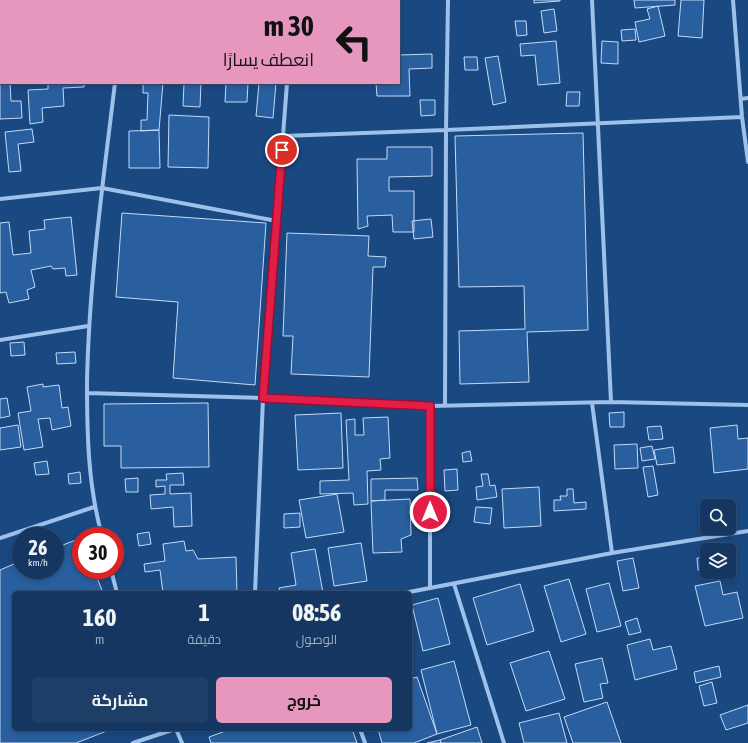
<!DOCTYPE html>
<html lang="ar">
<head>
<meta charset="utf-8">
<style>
	body { margin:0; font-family:"Asap Condensed",Cairo,sans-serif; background:#1d3e67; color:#f1f3f6; direction:rtl; height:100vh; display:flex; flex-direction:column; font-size:15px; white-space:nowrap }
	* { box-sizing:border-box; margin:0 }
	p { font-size:13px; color:#9dabbd }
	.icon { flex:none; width:22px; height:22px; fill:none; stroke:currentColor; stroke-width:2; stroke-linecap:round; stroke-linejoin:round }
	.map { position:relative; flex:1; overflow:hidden; direction:ltr }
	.drawer { position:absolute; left:12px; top:591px; width:400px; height:140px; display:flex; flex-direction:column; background:#143661; border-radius:6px; box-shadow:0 2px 6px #0003,0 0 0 1px #335076; direction:rtl }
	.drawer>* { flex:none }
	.top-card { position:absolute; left:0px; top:0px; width:400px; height:84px; box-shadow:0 2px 6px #0003,0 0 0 1px #335076; direction:rtl; background:#e797bd; color:#111; overflow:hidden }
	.buttons { position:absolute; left:700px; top:499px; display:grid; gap:8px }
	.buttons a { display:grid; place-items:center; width:36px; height:36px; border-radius:6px; background:#143661; box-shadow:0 2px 6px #0003,0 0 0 1px #335076; font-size:20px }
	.speed { position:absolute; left:12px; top:527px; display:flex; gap:8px; font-size:20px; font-weight:700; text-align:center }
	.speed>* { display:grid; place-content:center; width:52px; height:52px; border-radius:50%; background:#143661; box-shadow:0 2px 6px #0003,0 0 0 1px #335076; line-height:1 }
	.speed small { font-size:10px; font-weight:400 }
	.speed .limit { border:6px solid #d22; background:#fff; color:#111 }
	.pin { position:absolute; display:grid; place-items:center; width:34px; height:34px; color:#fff; margin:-17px; border:2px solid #fff; border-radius:50%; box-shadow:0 1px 4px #0007 }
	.me { position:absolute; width:44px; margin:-22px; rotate:0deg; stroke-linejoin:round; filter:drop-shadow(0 0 3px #0008) }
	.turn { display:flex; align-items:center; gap:14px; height:84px; padding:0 20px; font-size:18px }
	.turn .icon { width:52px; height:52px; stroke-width:2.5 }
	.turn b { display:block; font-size:28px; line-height:34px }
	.eta { display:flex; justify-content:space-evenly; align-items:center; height:68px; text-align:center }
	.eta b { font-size:24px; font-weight:700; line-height:28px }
	.cta { display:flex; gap:8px; margin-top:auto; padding:8px 20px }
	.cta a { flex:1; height:46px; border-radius:6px; background:#e797bd; color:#111; font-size:16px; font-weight:700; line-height:46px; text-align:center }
	.cta a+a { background:#1d3e67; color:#f1f3f6 }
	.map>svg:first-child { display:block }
	.building { fill:#295f9f; stroke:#c2dbf8 }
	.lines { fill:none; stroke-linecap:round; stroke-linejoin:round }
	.minor { stroke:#9dc1ea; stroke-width:4 }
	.route-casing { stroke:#92132f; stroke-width:10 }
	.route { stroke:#e11d48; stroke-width:7 }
</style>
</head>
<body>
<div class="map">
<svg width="748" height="743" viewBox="0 0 748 743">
	<rect width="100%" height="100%" fill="#1a4881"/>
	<path class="building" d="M 1,0 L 31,0 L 31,1 L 1,1 L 1,14 Z
		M 75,0 L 96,0 L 96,1 L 75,1 Z
		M 141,0 L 170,0 L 141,1 Z
		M 534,0 L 560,0 L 560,1 L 534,3 Z
		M 634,0 L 675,0 L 675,5 L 635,8 Z
		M 681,0 L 704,0 L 702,38 L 678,36 Z
		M 658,6 L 665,36 L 639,42 L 635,22 L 650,19 L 647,9 Z
		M 554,9 L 557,31 L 544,33 L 541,11 Z
		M 515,21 L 526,21 L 527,35 L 517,36 Z
		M 635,29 L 636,40 L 622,41 L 621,30 Z
		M 556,41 L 560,83 L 538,85 L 535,55 L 521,56 L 520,44 Z
		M 602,41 L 618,42 L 618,64 L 601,63 Z
		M 432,54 L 432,68 L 409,69 L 410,96 L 377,96 L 376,83 L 399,83 L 399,55 Z
		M 498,56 L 506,102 L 493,105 L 485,58 Z
		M 464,57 L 477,57 L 478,70 L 465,70 Z
		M 0,59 L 1,83 L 10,83 L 11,101 L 21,101 L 22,118 L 0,119 Z
		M 48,83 L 84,83 L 84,87 L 63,88 L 64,106 L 42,108 L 43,122 L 30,124 L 28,90 L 48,89 Z
		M 143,83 L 163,83 L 159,130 L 141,131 L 141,120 L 147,120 L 148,93 L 143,93 Z
		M 184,83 L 201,83 L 200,107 L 183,106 Z
		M 226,83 L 248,83 L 247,102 L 225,102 Z
		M 259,83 L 276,83 L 273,118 L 256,116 Z
		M 567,92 L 580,92 L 579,106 L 566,106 Z
		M 420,100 L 435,100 L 435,115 L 421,116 Z
		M 169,115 L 209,117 L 208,168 L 168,167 Z
		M 32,129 L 34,142 L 18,144 L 21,171 L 9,172 L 5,132 Z
		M 159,130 L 160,168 L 129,168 L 129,131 Z
		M 583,133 L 588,330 L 527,332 L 529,382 L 460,384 L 459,331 L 525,329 L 524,286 L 459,287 L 455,136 Z
		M 387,147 L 432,147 L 432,176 L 389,177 L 389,191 L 414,191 L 414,232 L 393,232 L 392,215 L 367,216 L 368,226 L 358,229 L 357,159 L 387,159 Z
		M 122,213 L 266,223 L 255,385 L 173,378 L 178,302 L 116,297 Z
		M 71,217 L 77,275 L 66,276 L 65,268 L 53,269 L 51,266 L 31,270 L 35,287 L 27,290 L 29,299 L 9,303 L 6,292 L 0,293 L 0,223 L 9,222 L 13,255 L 31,253 L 29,231 L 45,229 L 44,220 Z
		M 431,219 L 433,237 L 414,239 L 412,221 Z
		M 287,233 L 369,236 L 368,256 L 386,257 L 385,267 L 373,267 L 369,377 L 291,374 L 293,336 L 283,336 Z
		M 24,342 L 25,355 L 11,356 L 10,343 Z
		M 75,352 L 76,363 L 57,364 L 56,353 Z
		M 43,384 L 43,387 L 59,385 L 62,408 L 68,407 L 71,426 L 52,430 L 50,418 L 38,419 L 43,447 L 24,450 L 18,413 L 31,411 L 27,387 Z
		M 7,398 L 10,416 L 0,418 L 0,399 Z
		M 208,403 L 209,467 L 121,468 L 121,446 L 104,446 L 104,404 Z
		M 624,412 L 624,427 L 610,427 L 609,413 Z
		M 341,413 L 343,468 L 298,470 L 295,415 Z
		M 388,417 L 390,458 L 380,459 L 381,470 L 367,471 L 368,504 L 354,505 L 353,493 L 320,494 L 320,481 L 349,480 L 346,420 L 355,419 L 355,435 L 364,435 L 363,418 Z
		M 18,425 L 21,447 L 0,450 L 0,428 Z
		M 737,425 L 738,439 L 748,438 L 748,469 L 714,473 L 710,428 Z
		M 661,426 L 663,439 L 649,440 L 647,427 Z
		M 637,444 L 638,468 L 615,469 L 614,445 Z
		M 652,446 L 655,459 L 642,461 L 640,448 Z
		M 673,447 L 675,463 L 657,465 L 654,450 Z
		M 470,451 L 472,461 L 463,462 L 462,453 Z
		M 47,461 L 49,474 L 36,475 L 34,463 Z
		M 653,466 L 658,495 L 648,497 L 643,467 Z
		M 457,469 L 458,490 L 445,491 L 444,470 Z
		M 80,472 L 81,483 L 69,484 L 68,474 Z
		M 183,473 L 184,485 L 170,485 L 170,494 L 191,493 L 192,526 L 174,527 L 173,507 L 151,509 L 150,495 L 165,494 L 165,486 L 156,487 L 156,480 L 167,480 L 166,474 Z
		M 481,474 L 488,474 L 490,486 L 495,485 L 497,497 L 477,500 L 476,487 L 483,486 Z
		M 138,478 L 138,492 L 126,492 L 125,479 Z
		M 417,478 L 418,490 L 385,490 L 385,500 L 371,501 L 371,479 Z
		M 539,487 L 541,526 L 504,528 L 502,489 Z
		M 567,489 L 573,489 L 574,503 L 586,502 L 586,509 L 554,511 L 554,500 L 561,500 L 560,496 L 567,496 Z
		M 337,494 L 344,532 L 306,538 L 299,500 Z
		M 410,499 L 411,535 L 401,539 L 402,552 L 373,553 L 371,501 Z
		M 476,507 L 492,508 L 490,524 L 474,522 Z
		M 300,513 L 300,527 L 284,528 L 284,514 Z
		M 149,532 L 151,544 L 139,546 L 137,534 Z
		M 81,538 L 81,570 L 94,570 L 103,593 L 14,593 L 14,729 L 112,729 L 76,743 L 0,743 L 0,570 L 21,561 L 21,570 L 55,570 L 55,548 Z
		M 184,541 L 186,551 L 193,550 L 198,559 L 236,557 L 237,593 L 163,593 L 160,570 L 145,572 L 144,564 L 165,561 L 163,544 Z
		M 361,543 L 367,581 L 334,586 L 328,548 Z
		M 315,549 L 323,593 L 280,593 L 279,588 L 296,585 L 291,553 Z
		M 707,557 L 707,570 L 698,570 L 697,558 Z
		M 633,558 L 639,588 L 623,591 L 617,561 Z
		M 569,579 L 586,634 L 561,642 L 544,586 Z
		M 720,581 L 723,595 L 737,592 L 743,618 L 705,626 L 695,586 Z
		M 609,583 L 621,626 L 597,632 L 586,589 Z
		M 520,584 L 534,631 L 487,645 L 473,598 Z
		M 438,598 L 450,644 L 423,651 L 412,605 Z
		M 637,618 L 641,632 L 629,635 L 625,622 Z
		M 650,639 L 653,650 L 671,646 L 677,669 L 635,680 L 627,645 Z
		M 549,651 L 565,699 L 526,711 L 510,663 Z
		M 602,658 L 608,683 L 600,684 L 603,698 L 584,702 L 575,664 Z
		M 454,661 L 471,725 L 437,734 L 421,670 Z
		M 719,666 L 721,677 L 696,683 L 694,672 Z
		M 417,677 L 437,734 L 414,743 L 382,743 L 378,729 L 410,729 L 410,679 Z
		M 712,682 L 717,703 L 704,706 L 699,686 Z
		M 607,702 L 621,743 L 573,743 L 564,717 Z
		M 748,705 L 748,723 L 726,730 L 720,715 Z
		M 559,713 L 567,743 L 524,743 L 519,723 Z
		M 477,727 L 482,743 L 441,743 L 440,740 Z
		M 231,729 L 352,729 L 357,743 L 211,743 L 209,737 Z
		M 440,740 L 441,743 L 427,743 Z"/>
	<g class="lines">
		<path class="minor" d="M 592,0 L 611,402
			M 733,0 L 742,117 L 748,162
			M 128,1 L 128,0
			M 291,1 L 292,0
			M 0,53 L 1,53
			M 741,99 L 748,98
			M 283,136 L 446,130 L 742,117
			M 0,199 L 102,188 L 277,221
			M 0,340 L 88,326
			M 87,393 L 263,398 L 430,406 L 611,402 L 748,405
			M 592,403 L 612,553
			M 445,405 L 446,130 L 448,0
			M 102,536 C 88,485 87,435 87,382 C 89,282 103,182 115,83
			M 0,538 L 94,507
			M 111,570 L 117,593
			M 454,584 L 504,743
			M 430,588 L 430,406
			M 255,593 L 263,398 L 287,83
			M 404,593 L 612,553 L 748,531
			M 176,729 L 182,743
			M 360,729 L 365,743
			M 133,743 L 175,729"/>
	</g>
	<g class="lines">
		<defs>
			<path id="route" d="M 282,150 L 263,398 L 430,406 L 430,512"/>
		</defs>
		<use href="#route" class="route-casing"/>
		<use href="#route" class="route"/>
	</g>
</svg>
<div class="buttons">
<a><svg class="icon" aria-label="search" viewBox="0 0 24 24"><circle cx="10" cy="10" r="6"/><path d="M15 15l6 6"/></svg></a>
<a><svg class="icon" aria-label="layers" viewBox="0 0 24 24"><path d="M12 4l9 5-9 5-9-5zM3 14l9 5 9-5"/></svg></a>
</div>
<div class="speed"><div>26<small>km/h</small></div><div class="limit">30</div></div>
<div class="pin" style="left:282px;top:150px;background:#d93025"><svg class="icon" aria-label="arrive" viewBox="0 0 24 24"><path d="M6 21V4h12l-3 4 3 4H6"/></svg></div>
<svg class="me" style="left:430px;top:512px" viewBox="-20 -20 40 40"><circle r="17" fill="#e11d48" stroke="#fff" stroke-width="3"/><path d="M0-11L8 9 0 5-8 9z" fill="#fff"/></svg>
<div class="top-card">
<div class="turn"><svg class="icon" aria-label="left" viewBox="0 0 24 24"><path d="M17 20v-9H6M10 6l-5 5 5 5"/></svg><div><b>30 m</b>انعطف يسارًا</div></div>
</div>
<section class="drawer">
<div class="eta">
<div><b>08:56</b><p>الوصول</p></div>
<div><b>1</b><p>دقيقة</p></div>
<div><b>160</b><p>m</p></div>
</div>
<div class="cta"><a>خروج</a><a>مشاركة</a></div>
</section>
</div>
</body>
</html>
